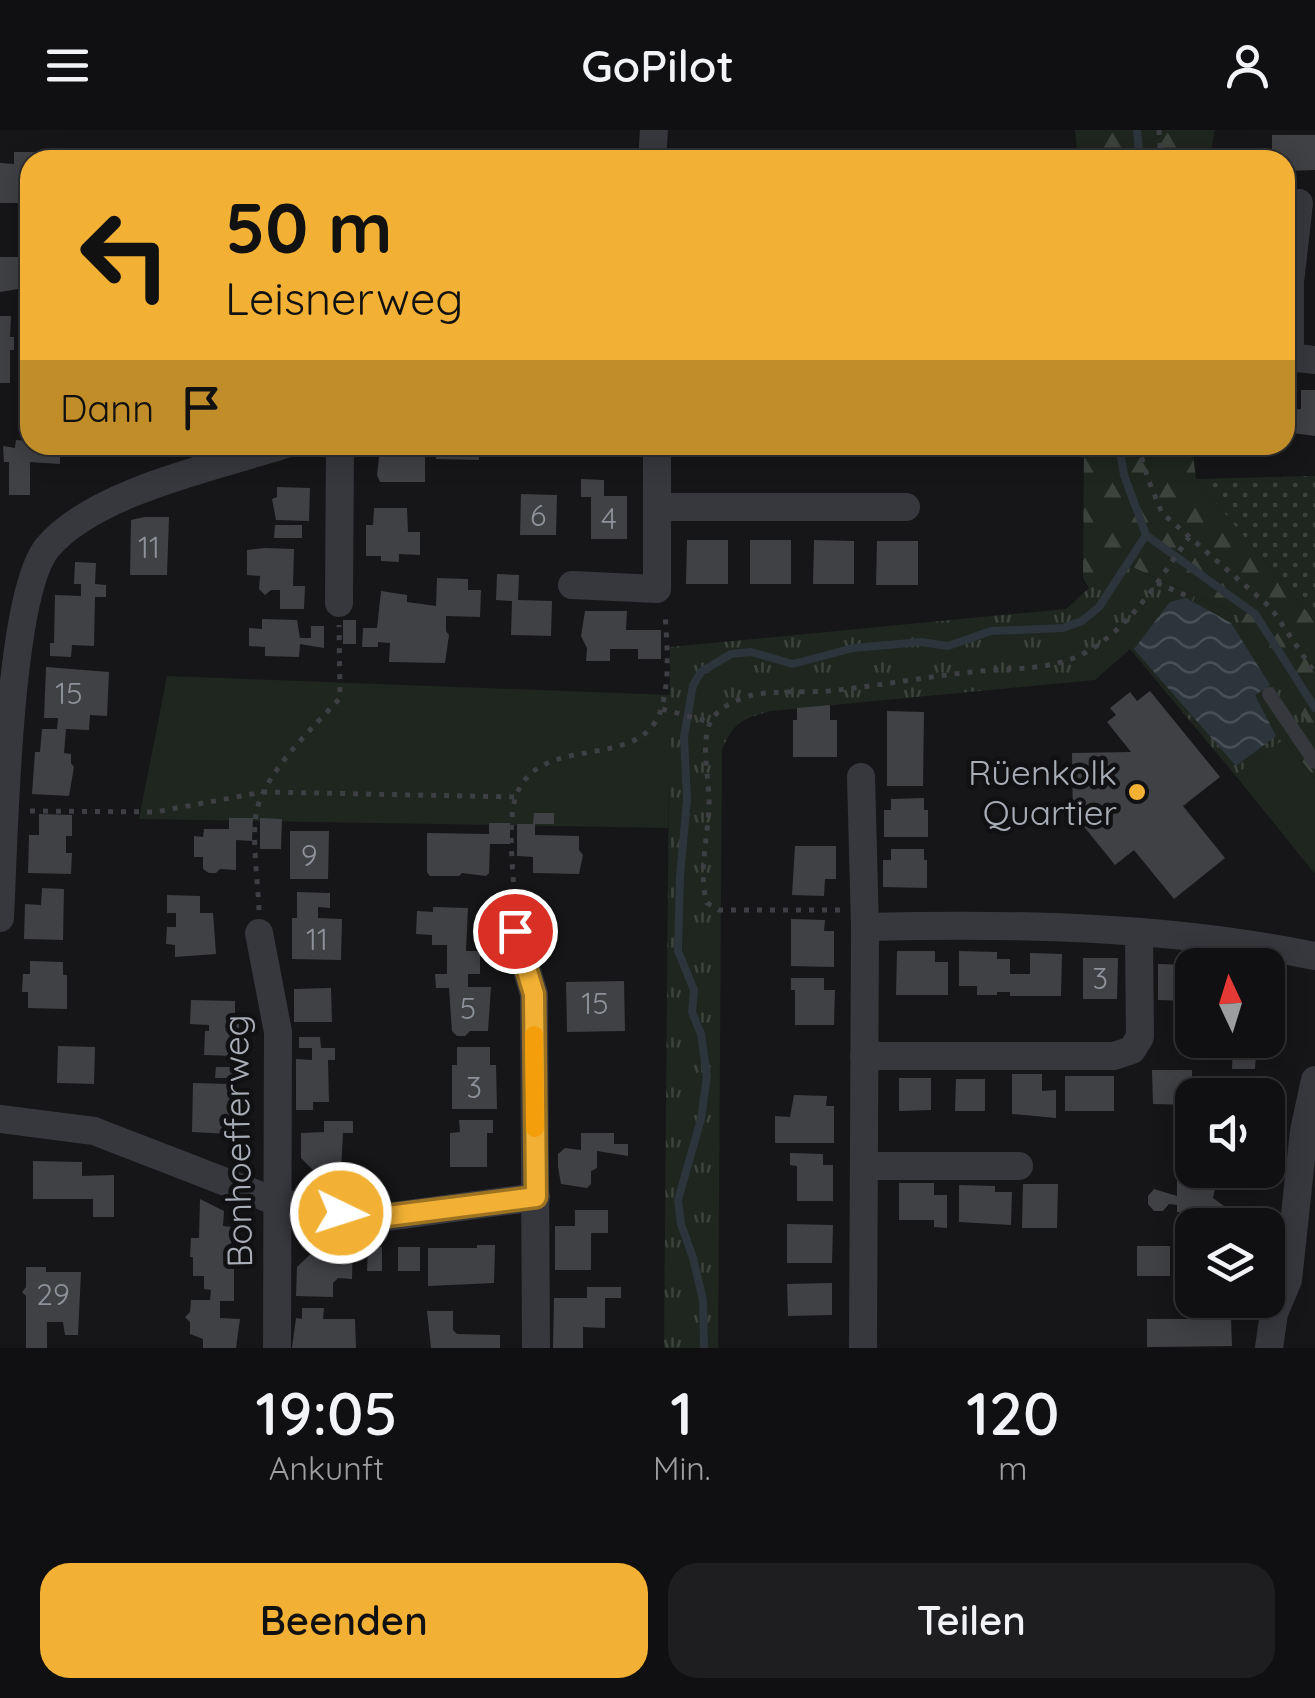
<!DOCTYPE html>
<html lang="de">
<head>
<meta charset="utf-8">
<style>
	body { margin:0; font-family:Quicksand,sans-serif; background:#1e1e20; color:#f1f3f6; height:100vh; display:flex; flex-direction:column; font-size:38px; white-space:nowrap }
	* { box-sizing:border-box; margin:0 }
	p { font-size:32px; color:#9c9d9f }
	.icon { flex:none; width:55px; height:55px; fill:none; stroke:currentColor; stroke-width:2; stroke-linecap:round; stroke-linejoin:round }
	.map { position:relative; height:1218px; overflow:hidden }
	.details { display:flex; flex-direction:column; background:#101012; flex:1 }
	.details>* { flex:none }
	.guide { position:absolute; left:20px; top:20px; width:1275px; height:305px; border-radius:30px; box-shadow:0 5px 25px #0003,0 0 0 2px #303032; background:#f2b134; color:#111; overflow:hidden }
	.needle { width:65px; rotate:356deg }
	.controls { position:absolute; left:1175px; top:818px; display:grid; gap:20px }
	.controls a { display:grid; place-items:center; width:110px; height:110px; border-radius:20px; background:#101012; box-shadow:0 5px 25px #0003,0 0 0 2px #303032; font-size:50px }
	.pin { position:absolute; display:grid; place-items:center; width:85px; height:85px; color:#fff; margin:-42px; border:5px solid #fff; border-radius:50%; box-shadow:0 2px 10px #0007 }
	.me { position:absolute; width:110px; margin:-55px; rotate:94deg; stroke-linejoin:round; filter:drop-shadow(0 0 8px #0008) }
	.turn { display:flex; align-items:center; gap:35px; height:210px; padding:0 40px; font-size:45px }
	.turn .icon { width:130px; height:130px; stroke-width:2.5 }
	.turn b { display:block; font-size:70px; line-height:85px }
	.then { display:flex; align-items:center; height:95px; padding:0 40px; background:#0003; gap:20px; font-size:38px }
	.eta { display:flex; justify-content:space-evenly; align-items:center; height:170px; text-align:center }
	.eta b { font-size:60px; font-weight:600; line-height:70px }
	.primary-button { display:flex; gap:20px; margin-top:auto; padding:20px 40px }
	.primary-button a { flex:1; height:115px; border-radius:30px; background:#f2b134; color:#111; font-size:40px; font-weight:600; line-height:115px; text-align:center }
	.primary-button a+a { background:#1e1e20; color:#f1f3f6 }
	header { display:flex; justify-content:space-between; align-items:center; height:130px; padding:0 40px; background:#101012; font-size:45px; font-weight:600 }
	.map>svg:first-child { display:block }
	.grass { fill:url(#grass-tufts) }
	.forest { fill:url(#forest-firs) }
	.park { fill:#1e261f }
	.garden { fill:url(#garden-dots) }
	.water { fill:url(#water-waves) }
	.lines { fill:none; stroke-linecap:round; stroke-linejoin:round }
	.stream { stroke:#2c353c; stroke-width:8 }
	.building { fill:#404145 }
	.path { stroke:#3d3f44; stroke-width:5; stroke-dasharray:5 8; stroke-linecap:butt }
	.lane { stroke:#37383d; stroke-width:14 }
	.street { stroke:#37383d; stroke-width:28 }
	.route-casing { stroke:#9d7322; stroke-width:25 }
	.route { stroke:#f2b134; stroke-width:18 }
	.slow { stroke:#f59e0b; stroke-width:18 }
	.poi-dot { fill:#f2b134; stroke:#111113; stroke-width:4 }
	.labels { text-anchor:middle; dominant-baseline:central; stroke-width:9; stroke-linejoin:round; paint-order:stroke }
	.number-label { font-size:30px; fill:#8e929b }
	.poi-label { font-size:35px; fill:#a8adb8; stroke:#111113; text-anchor:end }
	.street-label { font-size:35px; fill:#a8adb8; stroke:#111113 }
</style>
</head>
<body>
<header><svg class="icon" aria-label="menu" viewBox="0 0 24 24"><path d="M4 6h16M4 12h16M4 18h16"/></svg>GoPilot<svg class="icon" aria-label="person" viewBox="0 0 24 24"><circle cx="12" cy="8" r="4"/><path d="M4 21q1-7 8-7t8 7"/></svg></header>
<div class="map">
<svg width="1315" height="1218" viewBox="0 0 1315 1218">
	<defs>
		<pattern id="grass-tufts" width="24" height="20" patternUnits="userSpaceOnUse" patternTransform="scale(2.5)"><rect width="24" height="20" fill="#1e261f"/><path d="M3 7l-1-3M5 7V3M7 7l1-3M15 17l-1-3M17 17v-4M19 17l1-3" fill="none" stroke="#3c433d"/></pattern>
		<pattern id="forest-firs" width="22" height="20" patternUnits="userSpaceOnUse" patternTransform="scale(2.5)"><rect width="22" height="20" fill="#1e261f"/><path d="M5 1l3.5 6h-7zM16 11l3.5 6h-7z" fill="#3c433d"/></pattern>
		<pattern id="garden-dots" width="8" height="8" patternUnits="userSpaceOnUse" patternTransform="scale(2.5)"><rect width="8" height="8" fill="#1e261f"/><path d="M2 2h.1M6 6h.1" fill="none" stroke="#3c433d" stroke-width="1.8" stroke-linecap="round"/></pattern>
		<pattern id="water-waves" width="16" height="10" patternUnits="userSpaceOnUse" patternTransform="scale(2.5)"><rect width="16" height="10" fill="#2c353c"/><path d="M0 5q4-4 8 0t8 0" fill="none" stroke="#485056"/></pattern>
	</defs>
	<rect width="100%" height="100%" fill="#161618"/>
	<path class="grass" d="M 1131,437 L 1238,485 L 1309,593 L 1235,645 L 1130,519 L 1095,550 L 771,581 C 742,589 735,591 722,619 L 718,1218 L 664,1218 L 670,517 L 1066,479 L 1089,458 Z"/>
	<path class="forest" d="M 1075,0 L 1215,0 L 1209,30 L 1078,30 Z
		M 1084,315 L 1192,315 L 1196,349 L 1315,491 L 1315,648 L 1284,609 L 1308,593 L 1238,485 L 1132,437 L 1089,458 L 1083,448 Z"/>
	<path class="park" d="M 167,546 L 671,565 L 668,698 L 139,689 Z
		M 1284,609 L 1315,648 L 1315,744 L 1235,645 Z"/>
	<path class="garden" d="M 1315,346 L 1315,491 L 1196,349 Z"/>
	<path class="water" d="M 1186,468 L 1231,493 L 1270,555 L 1255,565 L 1276,606 L 1236,636 L 1134,519 L 1170,472 Z"/>
	<g class="lines">
		<path class="stream" d="M 1137,0 L 1140,30
			M 1119,315 L 1124,345 L 1146,405 L 1255,484 L 1315,578
			M 704,1218 L 703,1170 L 693,1128 L 681,1094 L 678,1070 L 701,989 L 707,946 L 701,904 L 692,882 L 694,860 L 678,821 L 680,747 L 687,669 L 684,607 L 693,555 L 701,542 L 731,524 L 751,522 L 793,534 L 853,518 L 921,512 L 948,516 L 991,501 L 1063,498 L 1082,491 L 1099,477 L 1146,405"/>
	</g>
	<path class="building" d="M 1272,5 L 1315,5 L 1315,40 L 1285,41 L 1285,30 L 1272,30 Z
		M 14,22 L 46,22 L 46,30 L 30,30 L 26,73 L 0,73 L 0,33 L 14,34 Z
		M 271,23 L 312,23 L 312,30 L 271,30 Z
		M 0,127 L 18,127 L 18,159 L 0,162 Z
		M 0,186 L 11,186 L 10,207 L 14,207 L 14,220 L 10,220 L 10,253 L 0,253 Z
		M 1301,260 L 1315,260 L 1315,306 L 1285,302 L 1285,280 L 1301,279 Z
		M 16,310 L 30,311 L 30,315 L 97,315 L 97,319 L 60,319 L 60,334 L 30,332 L 30,365 L 9,365 L 9,332 L 4,332 L 3,316 L 15,318 Z
		M 436,315 L 479,315 L 479,330 L 436,329 Z
		M 380,318 L 425,319 L 425,352 L 380,352 L 377,345 Z
		M 581,349 L 604,350 L 604,366 L 627,366 L 627,409 L 591,409 L 591,367 L 581,367 Z
		M 277,357 L 310,358 L 309,391 L 276,390 L 272,369 L 277,367 Z
		M 521,364 L 557,365 L 556,405 L 520,405 Z
		M 374,378 L 407,378 L 408,402 L 420,402 L 420,425 L 399,424 L 399,432 L 381,431 L 381,426 L 366,426 L 366,395 L 373,395 Z
		M 145,387 L 169,387 L 167,445 L 130,445 L 131,390 Z
		M 275,395 L 302,395 L 302,408 L 274,408 Z
		M 687,410 L 728,410 L 728,454 L 686,454 Z
		M 750,410 L 791,410 L 791,454 L 750,454 Z
		M 814,410 L 854,411 L 854,454 L 813,454 Z
		M 877,411 L 918,411 L 918,455 L 876,455 Z
		M 264,418 L 294,419 L 293,456 L 305,456 L 304,479 L 280,479 L 280,460 L 271,460 L 265,465 L 259,459 L 260,446 L 247,445 L 247,420 Z
		M 75,432 L 96,433 L 95,454 L 106,455 L 106,467 L 95,467 L 94,516 L 72,515 L 71,527 L 50,526 L 50,513 L 54,513 L 55,465 L 81,466 L 81,454 L 74,454 Z
		M 497,444 L 519,445 L 518,470 L 552,471 L 551,506 L 511,505 L 512,471 L 496,470 Z
		M 437,448 L 468,449 L 468,460 L 481,460 L 480,487 L 446,486 L 446,501 L 449,505 L 445,533 L 389,532 L 390,513 L 378,512 L 378,517 L 362,517 L 363,498 L 377,498 L 381,461 L 407,465 L 407,472 L 436,476 Z
		M 585,481 L 627,481 L 626,500 L 661,500 L 661,529 L 638,529 L 638,519 L 610,519 L 610,531 L 586,531 L 587,518 L 581,506 Z
		M 262,489 L 297,490 L 300,508 L 311,508 L 311,496 L 324,496 L 324,518 L 300,514 L 299,527 L 265,526 L 265,517 L 249,516 L 249,498 L 262,499 Z
		M 343,490 L 356,490 L 356,514 L 343,514 Z
		M 46,537 L 109,542 L 107,586 L 90,585 L 89,600 L 66,599 L 64,623 L 71,624 L 71,633 L 74,637 L 69,666 L 32,664 L 35,622 L 40,622 L 42,599 L 57,599 L 58,588 L 44,588 Z
		M 1150,561 L 1220,647 L 1183,676 L 1225,728 L 1174,769 L 1134,720 L 1115,735 L 1081,693 L 1073,693 L 1072,623 L 1131,622 L 1107,592 L 1116,585 L 1110,578 L 1130,562 L 1137,571 Z
		M 830,575 L 830,590 L 837,590 L 837,627 L 793,627 L 793,590 L 797,590 L 797,578 Z
		M 887,581 L 924,582 L 923,656 L 887,656 Z
		M 924,668 L 924,680 L 928,680 L 928,707 L 884,707 L 884,680 L 891,680 L 891,669 Z
		M 534,683 L 554,683 L 554,694 L 535,694 L 535,705 L 579,706 L 579,720 L 583,725 L 579,744 L 533,743 L 533,727 L 517,726 L 517,694 L 533,694 Z
		M 39,684 L 72,685 L 72,706 L 66,706 L 66,723 L 72,723 L 71,744 L 28,743 L 29,705 L 39,705 Z
		M 229,688 L 253,688 L 252,711 L 236,710 L 236,740 L 220,739 L 216,743 L 209,743 L 203,739 L 203,727 L 194,727 L 194,706 L 203,707 L 204,699 L 229,699 Z
		M 260,688 L 282,689 L 281,719 L 260,719 Z
		M 489,693 L 510,693 L 510,714 L 490,714 L 489,743 L 486,746 L 462,743 L 459,746 L 430,746 L 427,742 L 427,703 L 489,704 Z
		M 290,701 L 329,701 L 328,749 L 290,749 Z
		M 795,716 L 836,716 L 836,749 L 825,749 L 824,766 L 792,765 Z
		M 891,719 L 924,719 L 924,730 L 927,730 L 927,758 L 883,757 L 883,730 L 891,730 Z
		M 42,758 L 64,759 L 63,810 L 24,809 L 25,774 L 41,775 Z
		M 297,762 L 330,763 L 330,778 L 318,777 L 318,788 L 342,789 L 341,830 L 292,829 L 292,788 L 297,788 Z
		M 167,765 L 200,766 L 200,783 L 213,783 L 216,824 L 175,827 L 175,815 L 166,814 L 167,797 L 176,797 L 176,783 L 167,783 Z
		M 433,777 L 468,778 L 466,821 L 480,821 L 480,844 L 468,844 L 468,857 L 491,857 L 488,901 L 470,901 L 465,906 L 457,906 L 452,901 L 449,858 L 436,858 L 435,844 L 447,844 L 447,815 L 432,815 L 432,805 L 416,804 L 417,781 L 433,782 Z
		M 791,789 L 825,790 L 824,801 L 834,801 L 834,837 L 791,836 Z
		M 897,821 L 935,821 L 935,832 L 948,832 L 948,865 L 896,865 Z
		M 959,821 L 997,822 L 997,829 L 1010,829 L 1010,844 L 1030,844 L 1030,823 L 1062,824 L 1061,866 L 1010,866 L 1010,862 L 997,862 L 997,865 L 977,865 L 977,856 L 959,856 Z
		M 1083,828 L 1118,828 L 1117,869 L 1083,869 Z
		M 30,831 L 63,832 L 63,845 L 67,845 L 67,879 L 28,878 L 28,862 L 22,862 L 23,844 L 30,844 Z
		M 1158,834 L 1192,835 L 1192,871 L 1158,870 Z
		M 791,848 L 824,848 L 824,860 L 835,860 L 834,895 L 795,895 L 795,860 L 791,860 Z
		M 624,851 L 625,901 L 567,902 L 566,852 Z
		M 331,858 L 332,892 L 294,892 L 294,859 Z
		M 191,870 L 235,871 L 235,892 L 239,892 L 239,905 L 235,905 L 234,926 L 204,925 L 205,901 L 209,901 L 209,895 L 190,894 Z
		M 1268,878 L 1272,878 L 1272,894 L 1276,894 L 1276,898 L 1272,926 L 1256,926 L 1255,939 L 1232,939 L 1233,910 L 1268,910 Z
		M 299,907 L 320,907 L 321,918 L 335,918 L 335,930 L 328,930 L 329,972 L 313,972 L 313,980 L 296,980 L 296,929 L 312,930 L 312,918 L 299,918 Z
		M 58,916 L 95,917 L 94,954 L 57,953 Z
		M 457,917 L 490,917 L 490,935 L 496,935 L 497,979 L 452,979 L 452,935 L 457,935 Z
		M 216,937 L 241,937 L 241,948 L 215,948 Z
		M 1152,940 L 1192,940 L 1192,975 L 1153,974 Z
		M 1012,944 L 1042,944 L 1042,961 L 1056,960 L 1056,988 L 1012,984 Z
		M 1065,946 L 1114,946 L 1114,981 L 1065,981 Z
		M 899,948 L 931,948 L 931,980 L 899,981 Z
		M 956,949 L 985,949 L 985,981 L 955,981 Z
		M 193,953 L 230,954 L 229,1004 L 192,1002 Z
		M 794,965 L 827,966 L 826,976 L 834,976 L 834,1013 L 775,1013 L 775,986 L 790,987 Z
		M 459,990 L 493,990 L 493,1003 L 487,1003 L 487,1037 L 450,1037 L 450,1003 L 460,1002 Z
		M 324,991 L 353,991 L 353,1003 L 343,1003 L 341,1041 L 336,1046 L 314,1041 L 301,1028 L 301,1003 L 324,1002 Z
		M 1180,1000 L 1192,1000 L 1192,1025 L 1180,1025 Z
		M 581,1003 L 614,1003 L 614,1014 L 628,1014 L 628,1026 L 597,1021 L 597,1038 L 591,1041 L 591,1054 L 587,1058 L 561,1054 L 558,1037 L 558,1024 L 565,1018 L 581,1020 Z
		M 790,1023 L 823,1024 L 823,1035 L 833,1035 L 833,1071 L 797,1071 L 797,1036 L 790,1035 Z
		M 33,1031 L 82,1032 L 82,1046 L 114,1045 L 114,1087 L 93,1087 L 93,1069 L 33,1069 Z
		M 1177,1039 L 1213,1040 L 1216,1054 L 1213,1068 L 1224,1076 L 1224,1086 L 1217,1094 L 1206,1094 L 1199,1083 L 1177,1082 L 1177,1075 L 1169,1074 L 1163,1081 L 1154,1081 L 1148,1074 L 1148,1066 L 1154,1059 L 1177,1066 Z
		M 899,1053 L 934,1053 L 934,1065 L 947,1065 L 947,1098 L 934,1097 L 934,1090 L 899,1090 Z
		M 1023,1054 L 1058,1054 L 1057,1098 L 1022,1098 Z
		M 959,1055 L 995,1056 L 995,1062 L 1012,1062 L 1011,1095 L 959,1092 Z
		M 200,1069 L 224,1081 L 223,1096 L 232,1097 L 231,1127 L 239,1127 L 239,1135 L 234,1135 L 234,1171 L 220,1171 L 220,1188 L 240,1189 L 236,1218 L 203,1218 L 203,1209 L 190,1204 L 190,1192 L 185,1187 L 190,1182 L 191,1170 L 210,1170 L 211,1160 L 204,1159 L 204,1146 L 193,1146 L 193,1127 L 190,1127 L 191,1108 L 199,1108 Z
		M 575,1080 L 608,1080 L 608,1103 L 591,1103 L 591,1140 L 555,1140 L 555,1096 L 575,1096 Z
		M 787,1094 L 833,1095 L 832,1133 L 787,1133 Z
		M 324,1111 L 353,1112 L 352,1149 L 338,1148 L 333,1153 L 333,1167 L 296,1166 L 297,1137 Z
		M 477,1115 L 495,1115 L 494,1153 L 428,1156 L 428,1118 L 477,1118 Z
		M 1137,1116 L 1170,1116 L 1170,1146 L 1137,1146 Z
		M 368,1117 L 382,1117 L 382,1141 L 367,1141 Z
		M 398,1117 L 420,1117 L 420,1141 L 398,1141 Z
		M 26,1137 L 46,1137 L 46,1142 L 81,1142 L 78,1205 L 65,1205 L 63,1192 L 47,1192 L 47,1218 L 26,1218 L 26,1166 L 22,1162 L 26,1157 Z
		M 832,1153 L 832,1185 L 788,1186 L 787,1154 Z
		M 587,1157 L 621,1157 L 621,1168 L 605,1168 L 605,1198 L 583,1197 L 583,1218 L 553,1218 L 554,1168 L 587,1168 Z
		M 1192,1170 L 1222,1170 L 1222,1189 L 1231,1188 L 1232,1216 L 1147,1217 L 1147,1189 L 1193,1189 Z
		M 302,1178 L 324,1178 L 323,1189 L 355,1189 L 356,1218 L 292,1218 L 296,1188 L 302,1189 Z
		M 427,1181 L 453,1181 L 453,1200 L 457,1204 L 500,1205 L 500,1218 L 431,1218 Z"/>
	<g class="lines">
		<path class="path" d="M 1159,0 L 1161,30
			M 1138,315 L 1148,349 L 1162,383 L 1271,478 L 1315,543
			M 1157,453 L 1194,469
			M 662,579 L 710,592
			M 30,681 L 155,682 L 263,662 L 516,667
			M 515,778 C 514,747 507,699 515,669 C 537,598 644,646 662,576 C 670,546 667,514 665,483
			M 259,780 C 258,751 251,706 257,679 C 267,640 313,598 340,568 L 339,495
			M 840,780 L 719,780 L 707,773 C 698,742 708,709 709,676 C 710,651 700,616 710,593 C 716,578 739,568 753,565 C 777,560 804,563 829,561 C 877,556 924,547 972,542 C 1013,537 1053,542 1090,520 C 1133,494 1161,447 1189,407"/>
		<path class="lane" d="M 1269,564 L 1315,632"/>
		<path class="street" d="M 652,30 L 654,0
			M 1299,73 L 1290,152 L 1290,227 L 1315,230
			M 658,377 L 906,377
			M 572,455 L 657,459 L 657,315
			M 339,473 L 340,315
			M 861,647 L 865,797
			M 0,788 C 4,715 7,468 47,418 C 93,362 214,337 283,315
			M 515,801 L 534,864 L 536,1218
			M 259,803 L 278,902 L 277,1218
			M 864,926 L 1114,926 L 1132,920 L 1140,907 L 1139,803
			M 0,989 L 94,1001 L 277,1072 L 372,1089 L 536,1067
			M 865,1036 L 1019,1036
			M 863,1218 L 865,797 C 1014,793 1168,796 1315,826
			M 1269,1218 L 1274,1183 L 1288,1150 L 1304,1001 L 1315,950"/>
	</g>
	<g class="lines">
		<defs>
			<path id="route" d="M 341,1083 L 372,1088 L 536,1067 L 534,864 L 515,801"/>
		</defs>
		<use href="#route" class="route-casing"/>
		<use href="#route" class="route"/>
		<path class="slow" d="M 534,905 L 535,998"/>
	</g>
	<circle class="poi-dot" cx="1137" cy="662" r="10"/>
	<g class="labels">
		<g class="number-label">
			<text x="538" y="385">6</text>
			<text x="609" y="388">4</text>
			<text x="149" y="417">11</text>
			<text x="69" y="563">15</text>
			<text x="309" y="725">9</text>
			<text x="317" y="809">11</text>
			<text x="1100" y="848">3</text>
			<text x="595" y="873">15</text>
			<text x="468" y="878">5</text>
			<text x="474" y="957">3</text>
			<text x="53" y="1164">29</text>
		</g>
		<g class="poi-label">
			<text x="1117" y="642">Rüenkolk<tspan x="1117" dy="40">Quartier</tspan></text>
		</g>
		<g class="street-label">
			<text transform="translate(237 1011) rotate(-91)">Bonhoefferweg</text>
		</g>
	</g>
</svg>
<div class="controls">
<a><svg class="needle" viewBox="-14 -14 28 28"><path d="M0-13l5 13h-10z" fill="#e53935"/><path d="M0 13l5-13h-10z" fill="#9c9d9f"/></svg></a>
<a><svg class="icon" aria-label="sound" viewBox="0 0 24 24"><path d="M4 9h4l5-4v14l-5-4H4zM17 9q2 3 0 6"/></svg></a>
<a><svg class="icon" aria-label="layers" viewBox="0 0 24 24"><path d="M12 4l9 5-9 5-9-5zM3 14l9 5 9-5"/></svg></a>
</div>
<div class="pin" style="left:515px;top:801px;background:#d93025"><svg class="icon" aria-label="arrive" viewBox="0 0 24 24"><path d="M6 21V4h12l-3 4 3 4H6"/></svg></div>
<svg class="me" style="left:341px;top:1083px" viewBox="-20 -20 40 40"><circle r="17" fill="#f2b134" stroke="#fff" stroke-width="3"/><path d="M0-11L8 9 0 5-8 9z" fill="#fff"/></svg>
<div class="guide">
<div class="turn"><svg class="icon" aria-label="left" viewBox="0 0 24 24"><path d="M17 20v-9H6M10 6l-5 5 5 5"/></svg><div><b>50 m</b>Leisnerweg</div></div>
<div class="then">Dann<svg class="icon" aria-label="arrive" viewBox="0 0 24 24"><path d="M6 21V4h12l-3 4 3 4H6"/></svg></div>
</div>
</div>
<section class="details">
<div class="eta">
<div><b>19:05</b><p>Ankunft</p></div>
<div><b>1</b><p>Min.</p></div>
<div><b>120</b><p>m</p></div>
</div>
<div class="primary-button"><a>Beenden</a><a>Teilen</a></div>
</section>
</body>
</html>
